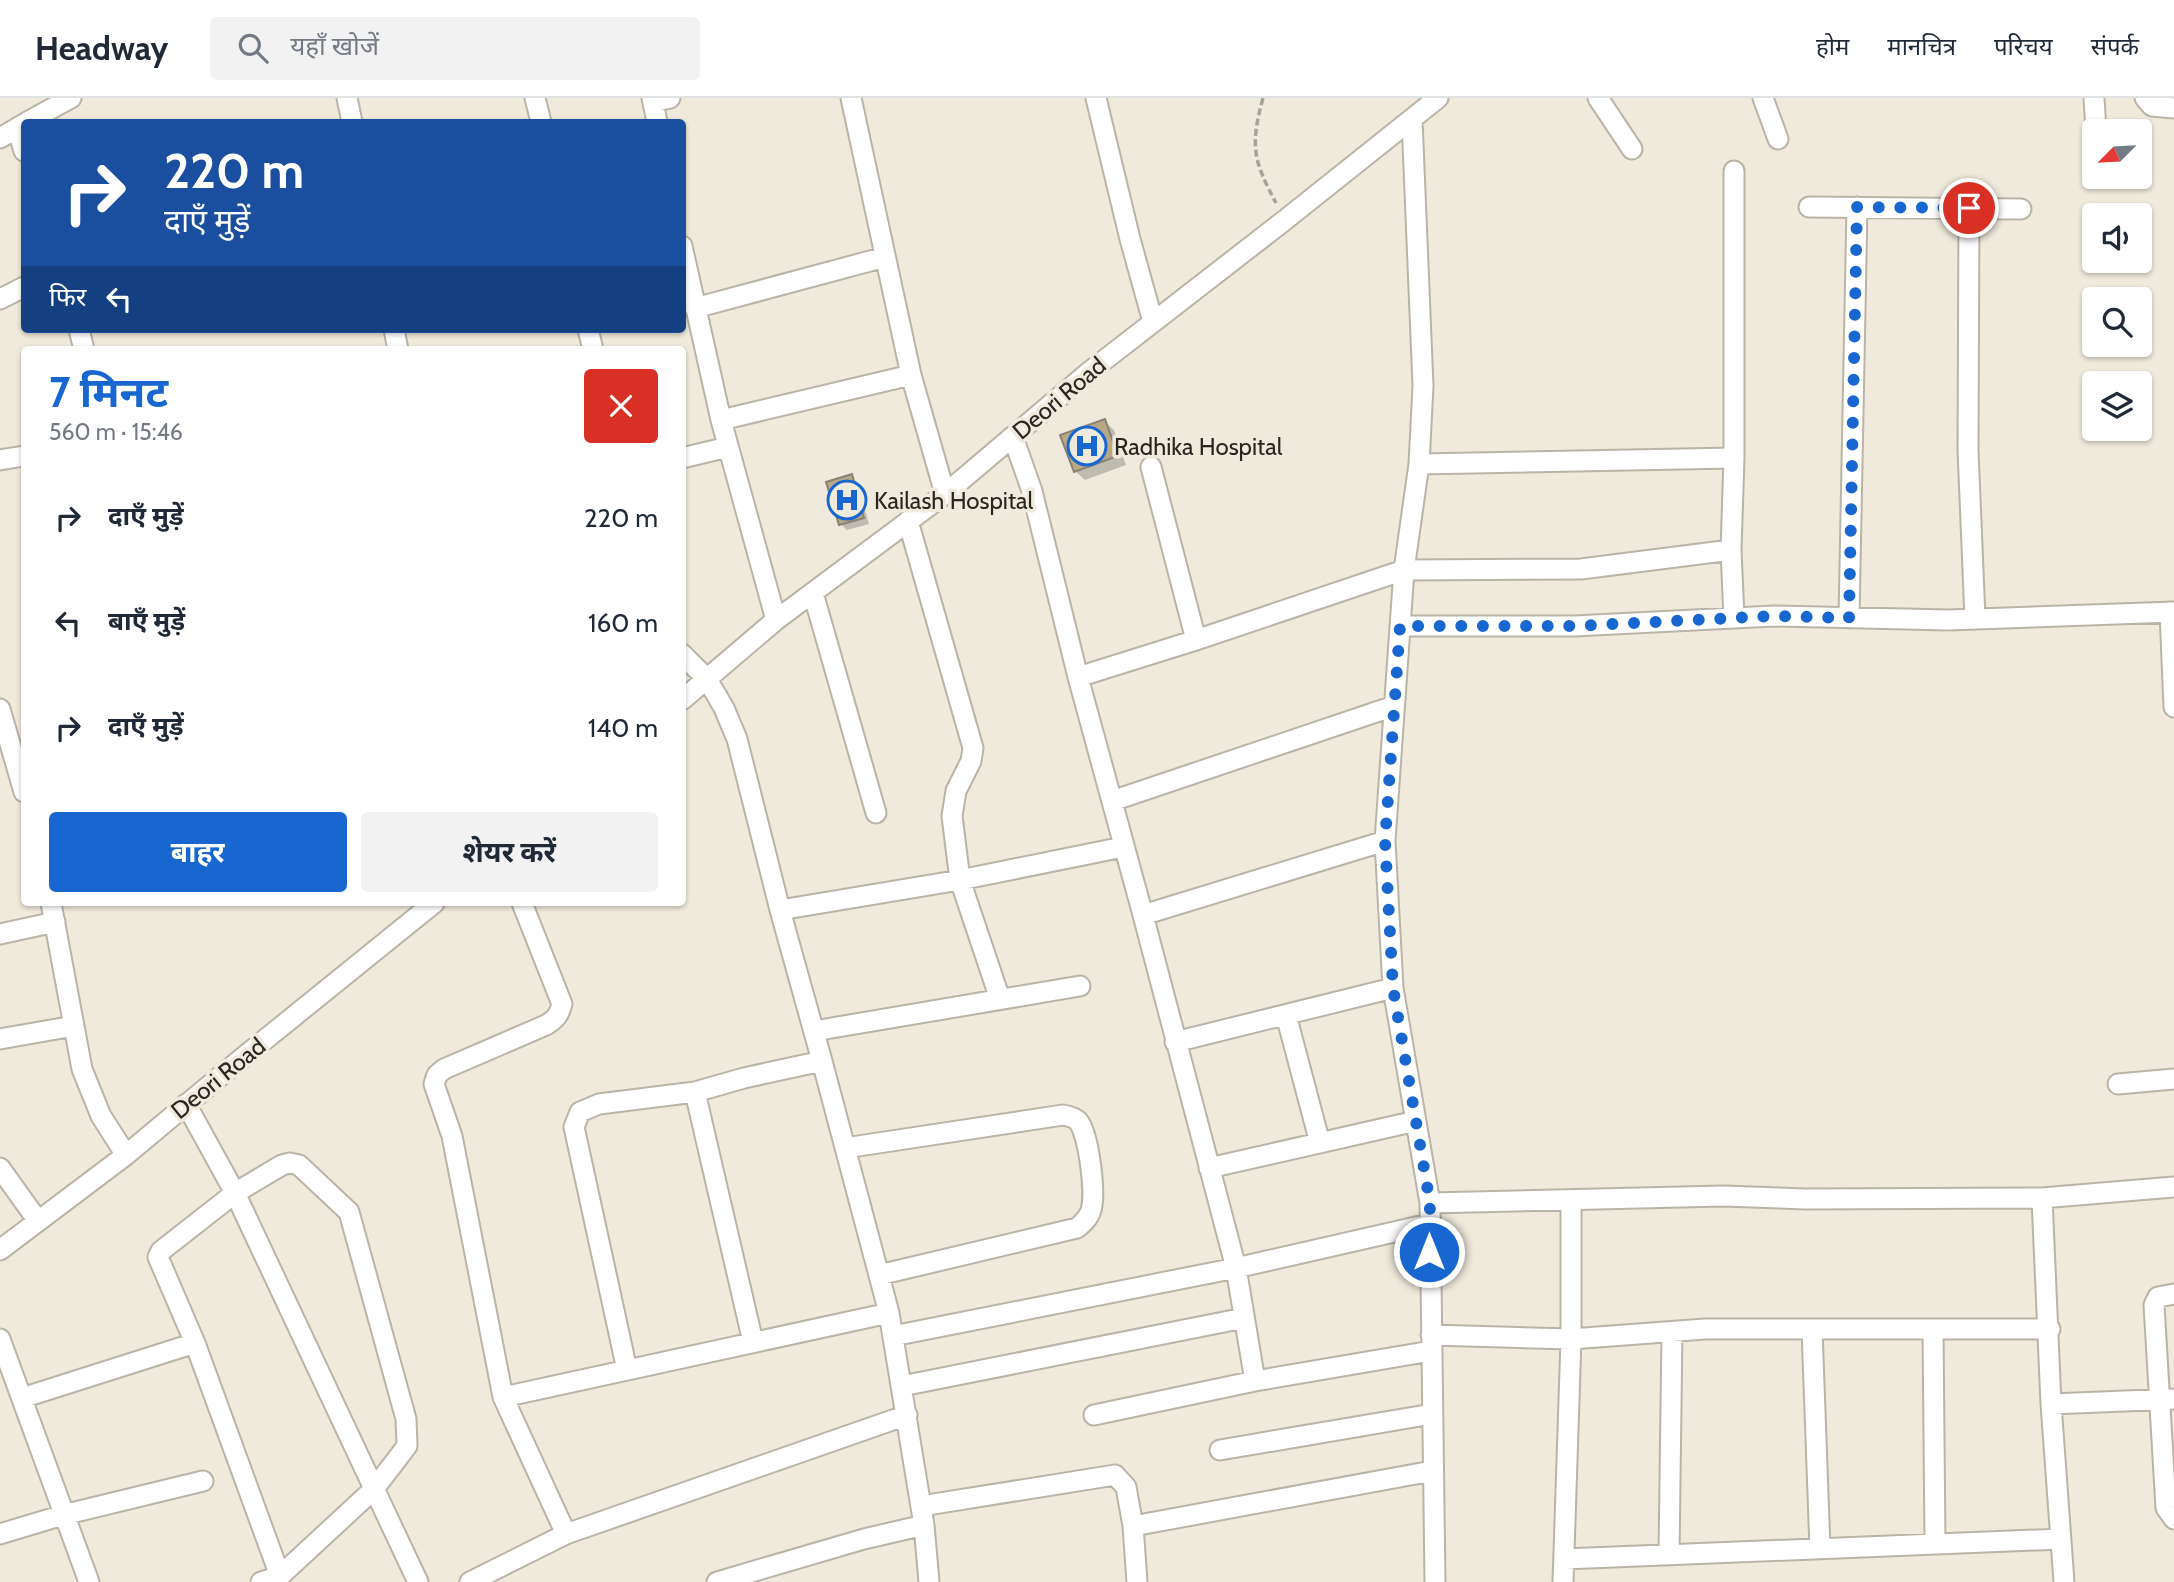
<!DOCTYPE html>
<html lang="hi">
<head>
<meta charset="utf-8">
<style>
	body { margin:0; font-family:Cabin,"Noto Sans Devanagari",sans-serif; background:#f2f2f3; color:#1f2937; height:100vh; display:flex; flex-direction:column; font-size:26px; white-space:nowrap }
	* { box-sizing:border-box; margin:0 }
	p { font-size:23px; color:#747a83 }
	.icon { flex:none; width:38px; height:38px; fill:none; stroke:currentColor; stroke-width:2; stroke-linecap:round; stroke-linejoin:round }
	.map { position:relative; flex:1; overflow:hidden }
	.details { position:absolute; left:21px; top:248px; width:665px; height:560px; display:flex; flex-direction:column; background:#fff; border-radius:7px; box-shadow:0 2px 5px #0004 }
	.details>* { flex:none }
	.top-card { position:absolute; left:21px; top:21px; width:665px; height:214px; border-radius:7px; box-shadow:0 2px 5px #0004; background:#1a4fa0; color:#fff; overflow:hidden }
	.needle { width:46px; rotate:246deg }
	.tools { position:absolute; left:2082px; top:21px; display:grid; gap:14px }
	.tools a { display:grid; place-items:center; width:70px; height:70px; border-radius:7px; background:#fff; box-shadow:0 2px 5px #0004; font-size:35px }
	.pin { position:absolute; display:grid; place-items:center; width:60px; height:60px; color:#fff; margin:-30px; border:4px solid #fff; border-radius:50%; box-shadow:0 2px 7px #0007 }
	.me { position:absolute; width:77px; margin:-38px; rotate:0deg; stroke-linejoin:round; filter:drop-shadow(0 0 5px #0008) }
	.turn { display:flex; align-items:center; gap:24px; height:147px; padding:0 28px; font-size:32px }
	.turn .icon { width:91px; height:91px; stroke-width:2.5 }
	.turn b { display:block; font-size:49px; line-height:60px }
	.then { display:flex; align-items:center; height:66px; padding:0 28px; background:#0003; gap:14px; font-size:26px }
	.round { display:grid; place-items:center; flex:none; width:74px; height:74px; border-radius:7px; background:#f2f2f3 }
	.summary { display:flex; align-items:center; justify-content:space-between; height:119px; padding:0 28px }
	h1 { font-size:42px; font-weight:700; line-height:52px; color:#1867d1 }
	.button { display:flex; gap:14px; margin-top:auto; padding:14px 28px }
	.button a { flex:1; height:80px; border-radius:7px; background:#1867d1; color:#fff; font-size:28px; font-weight:700; line-height:80px; text-align:center }
	.button a+a { background:#f2f2f3; color:#1f2937 }
	ul { padding:0; list-style:none }
	li { display:flex; align-items:center; gap:21px; height:105px; padding:0 28px }
	li div { flex:1 }
	li b { display:block; font-size:26px }
	li em { font-style:normal }
	header { display:flex; align-items:center; gap:42px; box-sizing:border-box; height:98px; padding:0 35px; background:#fff; border-bottom:2px solid #e0e1e3 }
	header strong { font-size:33px }
	nav { display:flex; gap:38px; margin-inline-start:auto; font-size:24px }
	.search { width:490px; height:63px; background:#f2f2f3; display:flex; align-items:center; gap:18px; box-sizing:border-box; padding:0 24px; border-radius:7px; color:#747a83; font-size:26px }
	.map>svg:first-child { display:block }
	.shadow { fill:#0003 }
	.building { fill:#baa882; stroke:#878275; stroke-width:2 }
	.lines { fill:none; stroke-linecap:round; stroke-linejoin:round }
	.minor-casing { stroke:#bab4a7; stroke-width:23 }
	.path { stroke:#a7a298; stroke-width:3.5; stroke-dasharray:7 3.5; stroke-linecap:butt }
	.minor { stroke:#fff; stroke-width:19 }
	.route { stroke:#1867d1; stroke-width:12; stroke-dasharray:0 21.6 }
	.labels { text-anchor:middle; dominant-baseline:central; stroke-width:7; stroke-linejoin:round; paint-order:stroke }
	.street-label { font-size:24px; fill:#282621; stroke:#f0eadc }
	.poi-label { font-size:24px; fill:#282621; stroke:#f0eadc; text-anchor:start }
</style>
</head>
<body>
<header>
<strong>Headway</strong>
<div class="search"><svg class="icon" aria-label="search" viewBox="0 0 24 24"><circle cx="10" cy="10" r="6"/><path d="M15 15l6 6"/></svg>यहाँ खोजें</div>
<nav><a>होम</a><a>मानचित्र</a><a>परिचय</a><a>संपर्क</a></nav>
</header>
<div class="map">
<svg width="2174" height="1484" viewBox="0 0 2174 1484">
	<rect width="100%" height="100%" fill="#f0eadc"/>
	<path class="shadow" d="M 1104,323 L 1114,332 L 1126,367 L 1085,382 L 1075,373 Z
		M 851,378 L 857,384 L 869,426 L 847,432 L 841,426 Z"/>
	<path class="building" d="M 1105,321 L 1118,358 L 1074,374 L 1060,337 Z
		M 852,376 L 864,420 L 839,427 L 826,384 Z"/>
	<g class="lines">
		<defs>
			<path id="minor" d="M 347,0 L 352,24
				M 535,0 L 541,24
				M 652,0 L 657,24
				M 851,0 L 911,277 L 945,396
				M 1096,0 L 1130,141 L 1153,224
				M 1598,0 L 1632,51
				M 1763,0 L 1778,41
				M 2094,0 L 2096,33
				M 2145,0 L 2152,8 L 2174,10
				M 653,4 L 670,0
				M 1412,21 L 1423,288 L 1419,366 L 1404,472 L 1385,743 L 1393,890 L 1430,1105 L 1435,1484
				M 27,24 L 71,0
				M 17,30 L 24,53
				M 0,40 L 24,26
				M 1809,109 L 2021,111
				M 1969,110 L 1968,352 L 1975,521
				M 682,148 L 721,322 L 776,522
				M 0,201 L 24,189
				M 695,210 L 885,159
				M 79,231 L 84,252
				M 394,231 L 398,252
				M 588,231 L 593,252
				M 721,322 L 911,277
				M 1013,339 L 1032,393 L 1078,579 L 1143,817
				M 682,360 L 728,349
				M 0,362 L 24,358
				M 1419,366 L 1734,360
				M 1151,369 L 1196,542
				M 908,423 L 973,650 L 971,663 L 956,693 L 952,718 L 960,782 L 1000,901
				M 813,495 L 876,715
				M 2170,514 L 2174,609
				M 1734,520 L 1731,452 L 1734,360 L 1734,73
				M 1849,520 L 1857,109
				M 1400,528 L 1574,528 L 1774,518 L 1948,522 L 2174,514
				M 682,556 L 707,581 L 724,610 L 737,641 L 780,812 L 822,963 L 889,1215 L 924,1427 L 929,1484
				M 1078,579 L 1196,542 L 1404,472 L 1581,471 L 1731,452
				M 682,602 L 776,522 L 945,396 L 1089,274 L 1285,122 L 1438,0
				M 0,611 L 24,694
				M 1112,703 L 1394,608
				M 51,805 L 82,971 L 101,1018 L 126,1057
				M 522,805 L 562,906 C 559,917 556,921 546,927 L 444,971 L 437,977 L 434,986 L 452,1038 L 503,1299 L 566,1436
				M 780,812 L 960,782 L 1123,749
				M 0,836 L 55,824
				M 1286,917 L 1320,1045
				M 814,933 L 1080,888
				M 0,941 L 74,928
				M 1175,944 L 1393,890
				M 2118,986 L 2174,981
				M 186,1006 L 235,1095 L 418,1484
				M 845,1050 L 1063,1017 C 1068,1018 1074,1019 1078,1023 C 1089,1036 1096,1096 1091,1112 C 1089,1120 1083,1125 1077,1130 L 879,1177
				M 0,1070 L 38,1123
				M 1209,1070 L 1416,1023
				M 2042,1100 L 2051,1306 L 2064,1484
				M 1430,1105 L 1723,1098 L 1806,1101 L 2042,1100 L 2174,1089
				M 0,1152 L 126,1057 L 241,961 L 434,805
				M 2174,1196 L 2158,1199 L 2154,1207 L 2166,1410 L 2174,1421
				M 1812,1231 L 1820,1451
				M 1933,1231 L 1935,1446
				M 1431,1237 L 1571,1241 L 1705,1231 L 2050,1231
				M 893,1238 L 1236,1170 L 1429,1126
				M 0,1241 L 89,1484
				M 753,1244 L 695,994 L 744,980 L 822,963
				M 627,1272 L 574,1029 L 580,1014 L 599,1006 L 695,994
				M 1255,1283 L 1236,1170 L 1143,817 L 1385,743
				M 902,1288 L 1244,1220
				M 503,1299 L 889,1215
				M 22,1300 L 195,1245
				M 2051,1306 L 2174,1301
				M 1094,1317 L 1255,1283 L 1431,1253
				M 1220,1352 L 1432,1316
				M 921,1408 L 1115,1377 L 1126,1389 L 1133,1428 L 1137,1484
				M 1133,1428 L 1432,1373
				M 0,1436 L 63,1417 L 203,1383
				M 1669,1457 L 1672,1234
				M 1564,1461 L 2061,1441
				M 261,1484 L 280,1478 L 374,1391 L 407,1348 L 406,1321 L 349,1114 L 299,1067 L 290,1065 L 282,1067 L 235,1095 L 161,1153 L 158,1159 L 195,1245 L 280,1478
				M 470,1484 L 566,1436 L 907,1317
				M 717,1484 L 864,1441 L 924,1427
				M 1563,1484 L 1571,1241 L 1571,1102"/>
		</defs>
		<use href="#minor" class="minor-casing"/>
		<path class="path" d="M 1263,0 C 1250,48 1253,62 1276,105"/>
		<use href="#minor" class="minor"/>
	</g>
	<g class="lines">
		<path class="route" d="M 1429,1154 L 1430,1105 L 1393,890 L 1385,743 L 1400,528 L 1574,528 L 1774,518 L 1849,520 L 1857,109 L 1969,110"/>
	</g>
	<defs>
		<symbol id="hospital-ring" viewBox="-11 -11 22 22"><circle r="9.5" fill="#f0eadc" stroke="#1867d1" stroke-width="1.5"/><path d="M-5-5h3v3.5h4V-5h3V5h-3V1.5h-4V5h-3Z" fill="#1867d1"/></symbol>
	</defs>
	<g fill-rule="evenodd">
		<use href="#hospital-ring" x="1065" y="326" width="44" height="44"/>
		<use href="#hospital-ring" x="825" y="380" width="44" height="44"/>
	</g>
	<g class="labels">
		<g class="street-label">
			<text transform="translate(1059 300) rotate(-40)">Deori Road</text>
			<text transform="translate(218 980) rotate(-39)">Deori Road</text>
		</g>
		<g class="poi-label">
			<text x="1114" y="348">Radhika Hospital</text>
			<text x="874" y="402">Kailash Hospital</text>
		</g>
	</g>
</svg>
<div class="tools">
<a><svg class="needle" viewBox="-14 -14 28 28"><path d="M0-13l5 13h-10z" fill="#e53935"/><path d="M0 13l5-13h-10z" fill="#747a83"/></svg></a>
<a><svg class="icon" aria-label="sound" viewBox="0 0 24 24"><path d="M4 9h4l5-4v14l-5-4H4zM17 9q2 3 0 6"/></svg></a>
<a><svg class="icon" aria-label="search" viewBox="0 0 24 24"><circle cx="10" cy="10" r="6"/><path d="M15 15l6 6"/></svg></a>
<a><svg class="icon" aria-label="layers" viewBox="0 0 24 24"><path d="M12 4l9 5-9 5-9-5zM3 14l9 5 9-5"/></svg></a>
</div>
<div class="pin" style="left:1969px;top:110px;background:#d93025"><svg class="icon" aria-label="arrive" viewBox="0 0 24 24"><path d="M6 21V4h12l-3 4 3 4H6"/></svg></div>
<svg class="me" style="left:1429px;top:1154px" viewBox="-20 -20 40 40"><circle r="17" fill="#1867d1" stroke="#fff" stroke-width="3"/><path d="M0-11L8 9 0 5-8 9z" fill="#fff"/></svg>
<div class="top-card">
<div class="turn"><svg class="icon" aria-label="right" viewBox="0 0 24 24"><path d="M7 20v-9h11M14 6l5 5-5 5"/></svg><div><b>220 m</b>दाएँ मुड़ें</div></div>
<div class="then">फिर<svg class="icon" aria-label="left" viewBox="0 0 24 24"><path d="M17 20v-9H6M10 6l-5 5 5 5"/></svg></div>
</div>
<section class="details">
<div class="summary"><div><h1>7 मिनट</h1><p>560 m · 15:46</p></div><a class="round" style="background:#d93025;color:#fff"><svg class="icon" aria-label="close" viewBox="0 0 24 24"><path d="M6 6l12 12M18 6L6 18"/></svg></a></div>
<ul>
<li><svg class="icon" aria-label="right" viewBox="0 0 24 24"><path d="M7 20v-9h11M14 6l5 5-5 5"/></svg><div><b>दाएँ मुड़ें</b></div><em>220 m</em></li>
<li><svg class="icon" aria-label="left" viewBox="0 0 24 24"><path d="M17 20v-9H6M10 6l-5 5 5 5"/></svg><div><b>बाएँ मुड़ें</b></div><em>160 m</em></li>
<li><svg class="icon" aria-label="right" viewBox="0 0 24 24"><path d="M7 20v-9h11M14 6l5 5-5 5"/></svg><div><b>दाएँ मुड़ें</b></div><em>140 m</em></li>
</ul>
<div class="button"><a>बाहर</a><a>शेयर करें</a></div>
</section>
</div>
</body>
</html>
